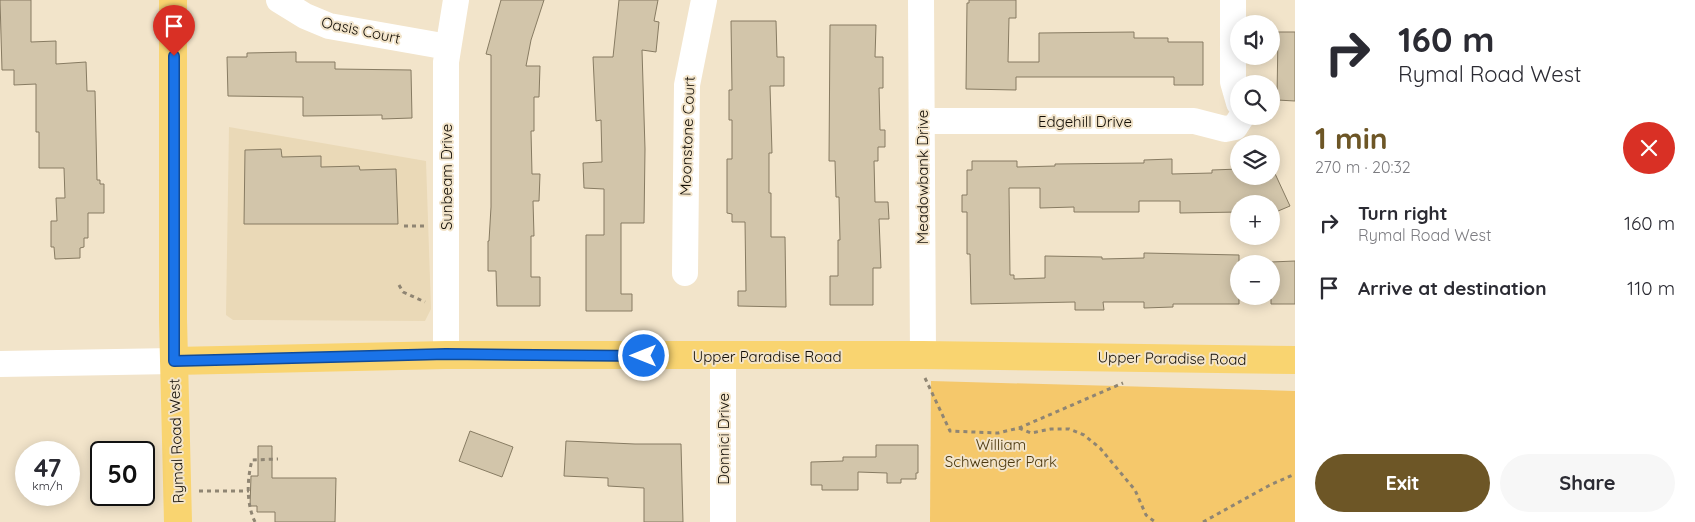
<!DOCTYPE html>
<html lang="en">
<head>
<meta charset="utf-8">
<style>
	body { margin:0; font-family:Quicksand,sans-serif; background:#f7f7f7; color:#2b2b33; height:100vh; display:flex; flex-direction:column; font-size:19px; white-space:nowrap }
	* { box-sizing:border-box; margin:0 }
	p { font-size:16px; color:#7c7c81 }
	.icon { flex:none; width:28px; height:28px; fill:none; stroke:currentColor; stroke-width:2; stroke-linecap:round; stroke-linejoin:round }
	.map { position:relative; flex:1; overflow:hidden }
	.side { display:flex; flex-direction:column; background:#fff; width:400px }
	.side>* { flex:none }
	.guide { background:#fff; color:#2b2b33; overflow:hidden }
	.fabs { position:absolute; left:1230px; top:15px; display:grid; gap:10px }
	.fabs a { display:grid; place-items:center; width:50px; height:50px; border-radius:50%; background:#fff; box-shadow:0 2px 12px #0003; font-size:25px }
	.speed { position:absolute; left:15px; top:441px; display:flex; gap:10px; font-size:25px; font-weight:700; text-align:center }
	.speed>* { display:grid; place-content:center; width:65px; height:65px; border-radius:50%; background:#fff; box-shadow:0 2px 12px #0003; line-height:1 }
	.speed small { font-size:12px; font-weight:400 }
	.speed .limit { border:2px solid #111; border-radius:8px; background:#fff; color:#111 }
	.pin { position:absolute; display:grid; place-items:center; width:42px; height:42px; color:#fff; margin:-51px -21px; border-radius:50% 50% 50% 0; rotate:-45deg; box-shadow:0 0 5px #0007 }
	.pin .icon { rotate:45deg }
	.me { position:absolute; width:55px; margin:-28px; rotate:270deg; stroke-linejoin:round; filter:drop-shadow(0 0 4px #0008) }
	.turn { display:flex; align-items:center; gap:18px; height:105px; padding:0 20px; font-size:22px }
	.turn .icon { width:65px; height:65px; stroke-width:2.5 }
	.turn b { display:block; font-size:35px; line-height:42px }
	.round { display:grid; place-items:center; flex:none; width:52px; height:52px; border-radius:26px; background:#f7f7f7 }
	.headline { display:flex; align-items:center; justify-content:space-between; height:85px; padding:0 20px }
	h1 { font-size:30px; font-weight:800; line-height:38px; color:#6d5626 }
	.cta { display:flex; gap:10px; margin-top:auto; padding:10px 20px }
	.cta a { flex:1; height:58px; border-radius:30px; background:#6d5626; color:#fff; font-size:20px; font-weight:800; line-height:58px; text-align:center }
	.cta a+a { background:#f7f7f7; color:#2b2b33 }
	ul { padding:0; list-style:none }
	li { display:flex; align-items:center; gap:15px; height:65px; padding:0 20px }
	li div { flex:1 }
	li b { display:block; font-size:19px }
	li em { font-style:normal }
	main { display:flex; flex:1; min-height:0 }
	.map>svg:first-child { display:block }
	.built { fill:#ead9b7 }
	.green { fill:#f5c86b }
	.building { fill:#d2c5aa; stroke:#877b62 }
	.lines { fill:none; stroke-linecap:round; stroke-linejoin:round }
	.path { stroke:#8f8573; stroke-width:3; stroke-dasharray:4 4; stroke-linecap:butt }
	.minor { stroke:#fff; stroke-width:26 }
	.major { stroke:#f9d470; stroke-width:28 }
	.route-casing { stroke:#114b97; stroke-width:12 }
	.route { stroke:#1a73e8; stroke-width:9 }
	.labels { text-anchor:middle; dominant-baseline:central; stroke-width:4; stroke-linejoin:round; paint-order:stroke }
	.street-label { font-size:15px; fill:#130e06; stroke:#f2e4ca }
	.park-label { font-size:15px; fill:#4a370d; stroke:#f2e4ca }
</style>
</head>
<body>
<main>
<div class="map">
<svg width="1295" height="522" viewBox="0 0 1295 522">
	<rect width="100%" height="100%" fill="#f2e4ca"/>
	<path class="built" d="M 229,127 L 426,161 L 431,309 L 425,321 L 233,320 L 226,315 Z"/>
	<path class="green" d="M 931,381 L 1295,391 L 1295,522 L 930,522 Z"/>
	<path class="building" d="M 0,0 L 31,0 L 31,42 L 56,41 L 56,64 L 86,62 L 87,91 L 95,91 L 97,180 L 100,180 L 100,184 L 104,184 L 104,213 L 88,213 L 88,238 L 84,238 L 84,247 L 80,248 L 80,258 L 55,259 L 54,247 L 51,247 L 51,221 L 57,221 L 56,198 L 65,198 L 64,168 L 39,168 L 39,132 L 36,132 L 36,84 L 14,85 L 14,70 L 2,70 Z
		M 501,0 L 544,0 L 531,40 L 526,66 L 540,66 L 539,97 L 534,97 L 534,131 L 531,131 L 532,174 L 540,174 L 539,201 L 533,201 L 534,236 L 531,236 L 531,277 L 540,277 L 540,306 L 497,306 L 496,271 L 488,271 L 488,241 L 489,241 L 491,207 L 491,55 L 486,54 Z
		M 619,0 L 658,0 L 654,21 L 659,22 L 656,52 L 642,50 L 645,149 L 644,223 L 621,223 L 621,294 L 632,294 L 632,311 L 586,311 L 586,235 L 604,235 L 604,189 L 584,188 L 583,163 L 602,162 L 601,120 L 596,121 L 593,57 L 613,57 Z
		M 969,0 L 1016,0 L 1016,18 L 1009,18 L 1008,62 L 1039,62 L 1039,33 L 1134,32 L 1134,38 L 1168,38 L 1168,42 L 1203,42 L 1203,85 L 1174,85 L 1174,77 L 1016,77 L 1016,90 L 966,89 L 967,3 L 969,3 Z
		M 731,21 L 776,21 L 777,57 L 784,57 L 784,86 L 770,86 L 772,153 L 769,153 L 769,193 L 771,193 L 771,237 L 785,237 L 786,307 L 738,306 L 738,291 L 746,291 L 745,222 L 732,222 L 732,214 L 727,213 L 727,159 L 732,159 L 732,120 L 729,120 L 729,90 L 732,90 Z
		M 830,25 L 876,25 L 875,57 L 883,57 L 883,88 L 879,88 L 880,130 L 885,130 L 885,147 L 878,147 L 878,161 L 874,161 L 875,202 L 888,202 L 889,219 L 879,219 L 881,268 L 873,268 L 873,305 L 830,305 L 830,276 L 838,276 L 838,240 L 840,240 L 839,197 L 836,197 L 835,161 L 829,161 Z
		M 1278,32 L 1295,32 L 1295,101 L 1277,100 Z
		M 296,52 L 296,62 L 335,62 L 335,69 L 411,70 L 412,118 L 382,119 L 382,115 L 303,116 L 303,97 L 228,96 L 227,57 L 247,57 L 247,53 Z
		M 281,149 L 282,157 L 321,156 L 321,167 L 359,166 L 360,170 L 396,169 L 398,224 L 244,224 L 245,150 Z
		M 1172,159 L 1172,174 L 1212,173 L 1212,170 L 1239,169 L 1239,176 L 1271,176 L 1271,165 L 1290,206 L 1271,214 L 1271,204 L 1239,204 L 1239,212 L 1180,213 L 1180,201 L 1139,201 L 1139,212 L 1074,212 L 1074,207 L 1040,208 L 1040,188 L 1009,188 L 1010,275 L 1014,275 L 1014,279 L 1045,278 L 1045,256 L 1102,257 L 1102,259 L 1144,258 L 1144,253 L 1239,255 L 1239,304 L 1173,304 L 1173,307 L 1144,308 L 1144,302 L 1103,302 L 1104,310 L 1075,310 L 1075,302 L 971,304 L 970,254 L 967,254 L 967,212 L 962,212 L 962,195 L 967,195 L 967,170 L 972,170 L 972,161 L 1017,161 L 1017,167 L 1055,166 L 1055,164 L 1144,163 L 1144,160 Z
		M 1295,261 L 1295,304 L 1271,304 L 1271,262 Z
		M 470,431 L 513,447 L 502,477 L 459,461 Z
		M 566,441 L 635,444 L 681,444 L 683,522 L 644,522 L 644,488 L 608,486 L 608,478 L 564,476 Z
		M 876,445 L 918,445 L 918,473 L 916,473 L 916,479 L 901,479 L 901,483 L 887,483 L 887,473 L 858,472 L 858,490 L 822,490 L 822,485 L 811,485 L 811,462 L 843,461 L 843,457 L 876,457 Z
		M 258,446 L 272,446 L 272,478 L 336,478 L 335,522 L 275,522 L 275,512 L 257,512 L 257,506 L 250,506 L 251,476 L 258,476 Z"/>
	<g class="lines">
		<path class="path" d="M 404,226 L 426,226
			M 399,285 L 403,292 L 425,302
			M 925,378 L 950,431 L 998,433 L 1019,428 L 1123,383
			M 1019,428 L 1031,433 L 1051,429 L 1069,429 L 1084,435 L 1100,448 L 1135,490 L 1146,515 L 1155,522
			M 199,491 L 249,491
			M 255,522 C 246,503 247,480 252,460 L 278,459
			M 1203,522 L 1270,485 L 1295,474"/>
		<path class="minor" d="M 279,0 L 305,16 L 329,26 L 448,47
			M 921,0 L 923,355
			M 1233,0 L 1233,82 L 1239,103
			M 922,121 L 1194,121 L 1225,129 L 1235,127 L 1242,116
			M 685,273 L 687,85 L 704,0
			M 446,355 L 446,62 L 456,0
			M 723,356 L 723,522
			M 0,364 L 174,361"/>
		<path class="major" d="M 173,0 L 173,319 L 178,522
			M 174,361 L 446,355 L 923,355 L 1295,360"/>
	</g>
	<g class="lines">
		<defs>
			<path id="route" d="M 174,56 L 174,361 L 446,354 L 644,356"/>
		</defs>
		<use href="#route" class="route-casing"/>
		<use href="#route" class="route"/>
	</g>
	<g class="labels">
		<g class="street-label">
			<text transform="translate(361 30) rotate(12)">Oasis Court</text>
			<text x="1085" y="121">Edgehill Drive</text>
			<text transform="translate(687 136) rotate(-88)">Moonstone Court</text>
			<text transform="translate(446 177) rotate(-90)">Sunbeam Drive</text>
			<text transform="translate(922 177) rotate(-90)">Meadowbank Drive</text>
			<text x="767" y="356">Upper Paradise Road</text>
			<text transform="translate(1172 358) rotate(1)">Upper Paradise Road</text>
			<text transform="translate(723 439) rotate(-90)">Donnici Drive</text>
			<text transform="translate(176 441) rotate(-92)">Rymal Road West</text>
		</g>
		<g class="park-label">
			<text x="1001" y="444">William<tspan x="1001" dy="17">Schwenger Park</tspan></text>
		</g>
	</g>
</svg>
<div class="fabs">
<a><svg class="icon" aria-label="sound" viewBox="0 0 24 24"><path d="M4 9h4l5-4v14l-5-4H4zM17 9q2 3 0 6"/></svg></a>
<a><svg class="icon" aria-label="search" viewBox="0 0 24 24"><circle cx="10" cy="10" r="6"/><path d="M15 15l6 6"/></svg></a>
<a><svg class="icon" aria-label="layers" viewBox="0 0 24 24"><path d="M12 4l9 5-9 5-9-5zM3 14l9 5 9-5"/></svg></a>
<a>+</a>
<a>−</a>
</div>
<div class="speed"><div>47<small>km/h</small></div><div class="limit">50</div></div>
<div class="pin" style="left:174px;top:56px;background:#d93025"><svg class="icon" aria-label="arrive" viewBox="0 0 24 24"><path d="M6 21V4h12l-3 4 3 4H6"/></svg></div>
<svg class="me" style="left:644px;top:356px" viewBox="-20 -20 40 40"><circle r="17" fill="#1a73e8" stroke="#fff" stroke-width="3"/><path d="M0-11L8 9 0 5-8 9z" fill="#fff"/></svg>
</div>
<section class="side">
<div class="guide">
<div class="turn"><svg class="icon" aria-label="right" viewBox="0 0 24 24"><path d="M7 20v-9h11M14 6l5 5-5 5"/></svg><div><b>160 m</b>Rymal Road West</div></div>
</div>
<div class="headline"><div><h1>1 min</h1><p>270 m · 20:32</p></div><a class="round" style="background:#d93025;color:#fff"><svg class="icon" aria-label="close" viewBox="0 0 24 24"><path d="M6 6l12 12M18 6L6 18"/></svg></a></div>
<ul>
<li><svg class="icon" aria-label="right" viewBox="0 0 24 24"><path d="M7 20v-9h11M14 6l5 5-5 5"/></svg><div><b>Turn right</b><p>Rymal Road West</p></div><em>160 m</em></li>
<li><svg class="icon" aria-label="arrive" viewBox="0 0 24 24"><path d="M6 21V4h12l-3 4 3 4H6"/></svg><div><b>Arrive at destination</b></div><em>110 m</em></li>
</ul>
<div class="cta"><a>Exit</a><a>Share</a></div>
</section>
</main>
</body>
</html>
